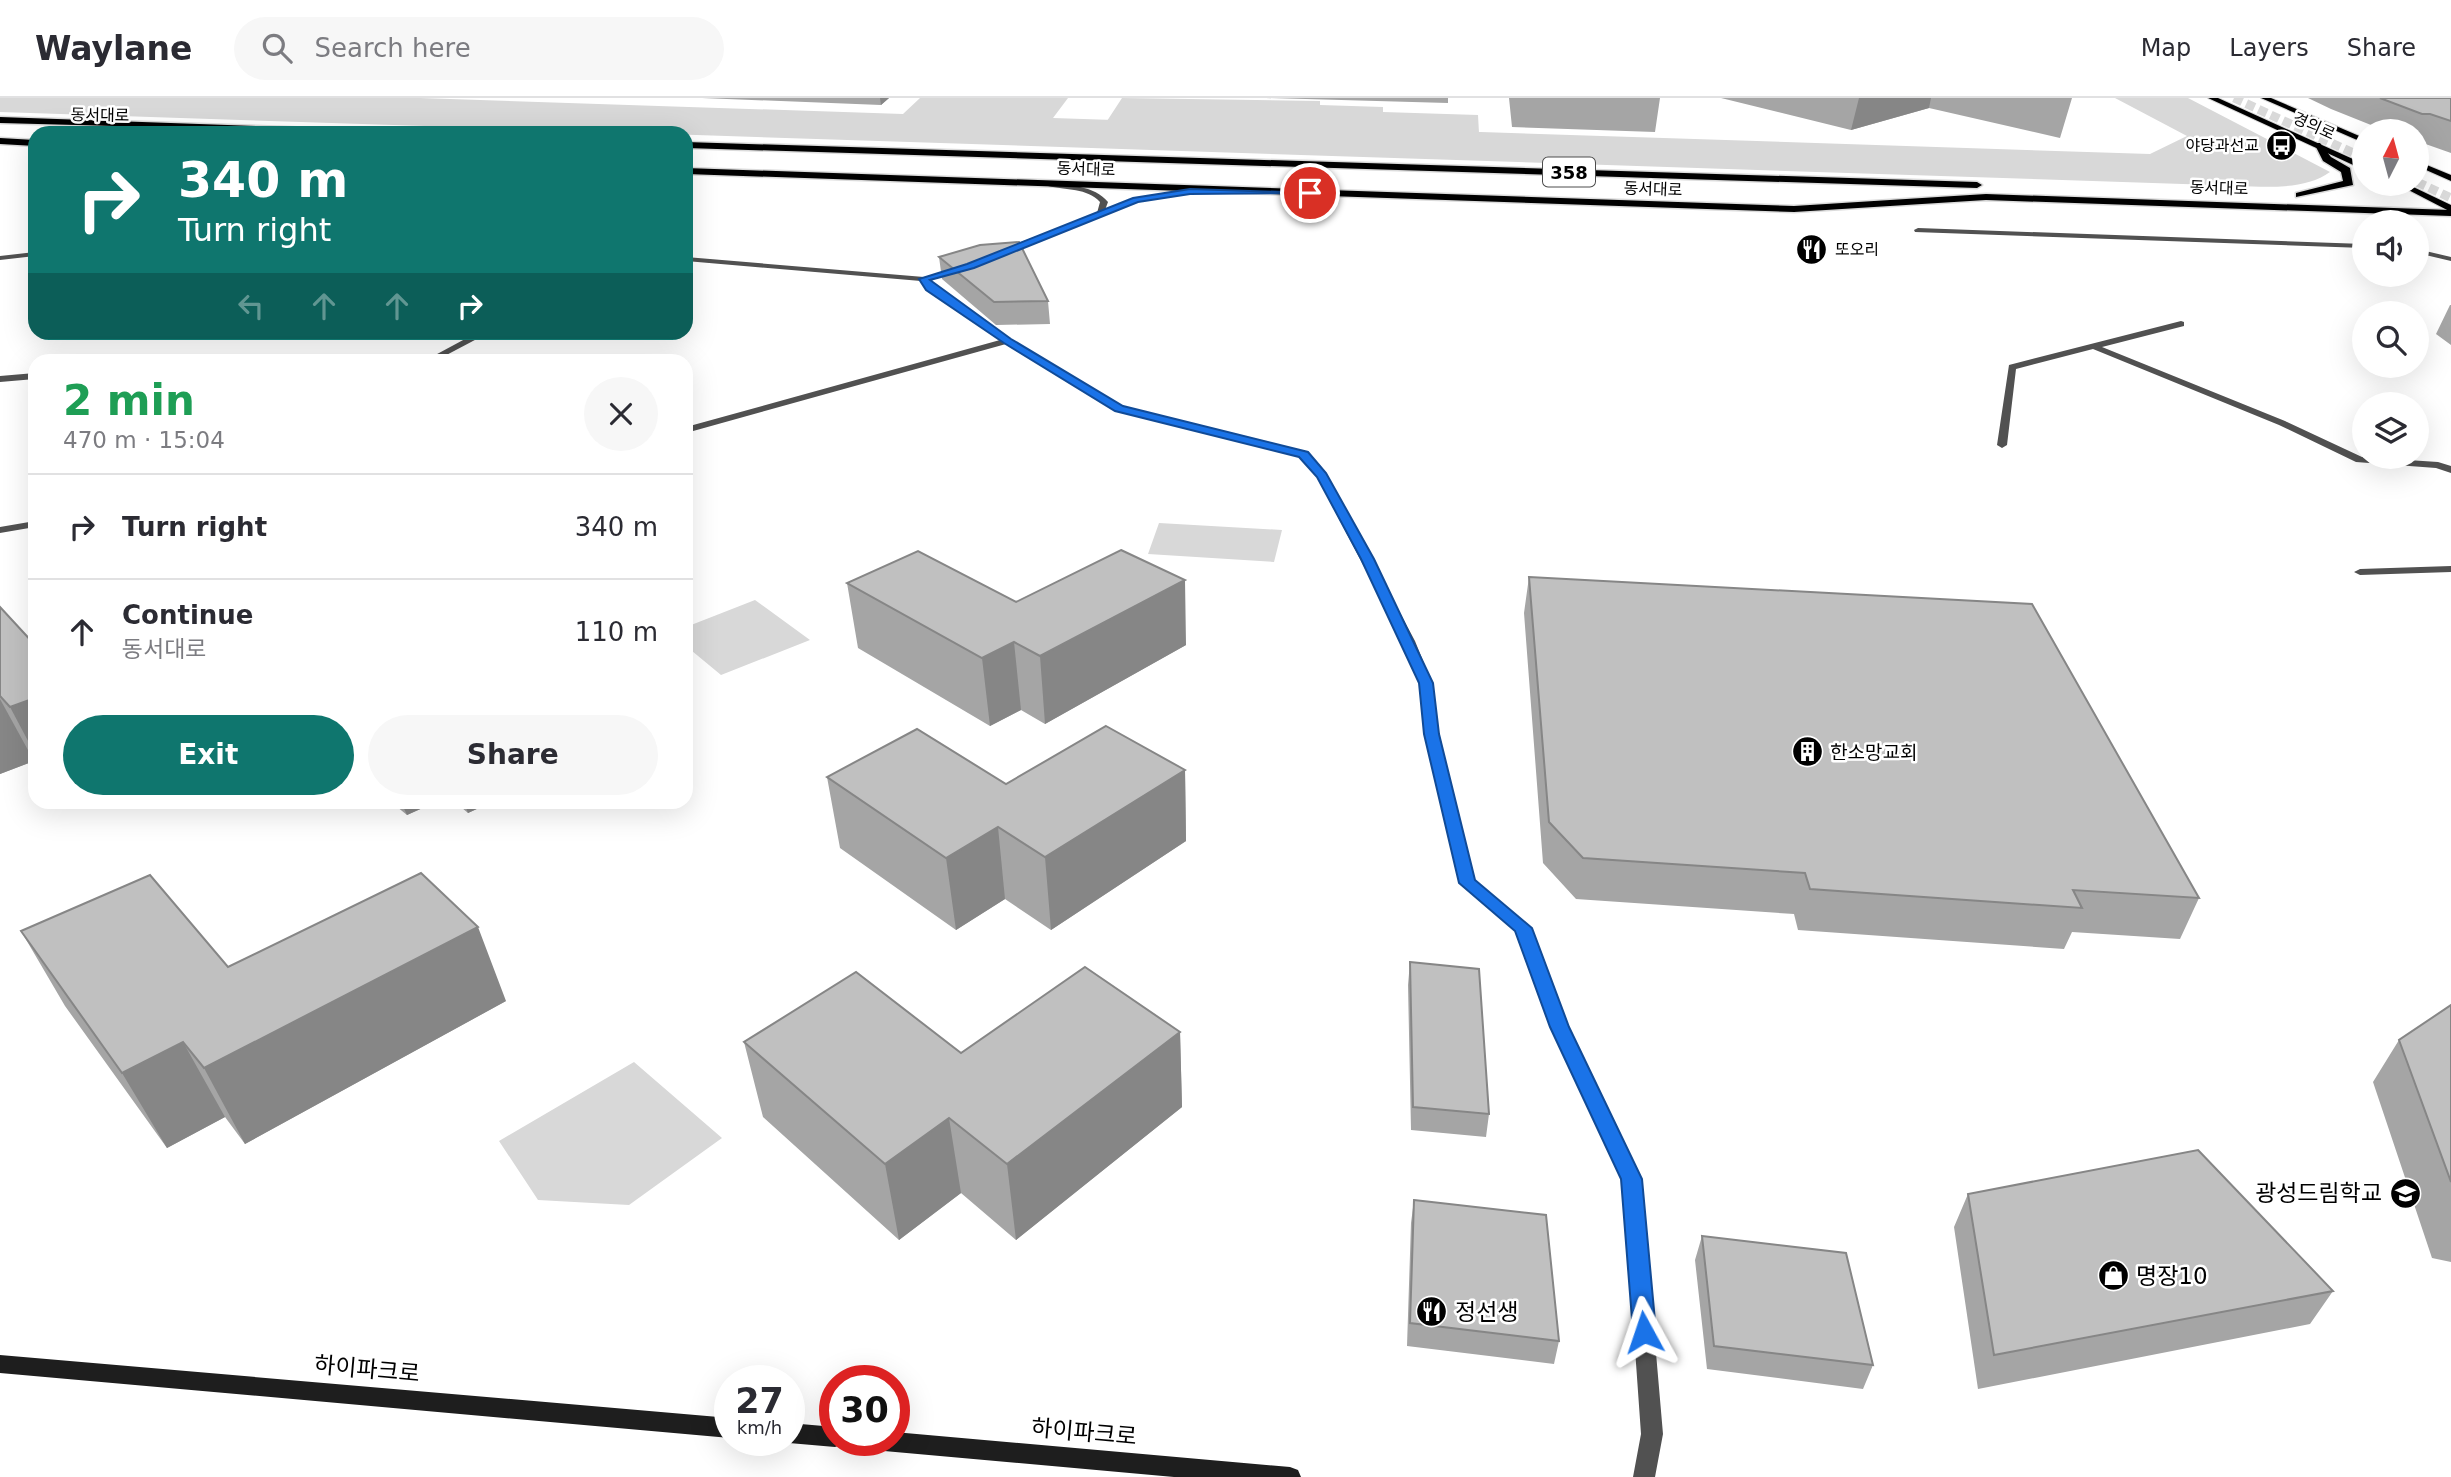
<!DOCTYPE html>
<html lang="en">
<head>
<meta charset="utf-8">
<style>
	body { margin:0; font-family:"DejaVu Sans","Noto Sans KR",sans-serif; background:#f7f7f7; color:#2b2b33; height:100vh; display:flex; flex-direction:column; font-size:26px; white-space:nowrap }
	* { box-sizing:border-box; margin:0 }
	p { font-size:23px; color:#7c7c81 }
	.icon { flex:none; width:38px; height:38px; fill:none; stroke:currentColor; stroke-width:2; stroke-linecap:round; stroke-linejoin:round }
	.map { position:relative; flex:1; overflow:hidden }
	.details { position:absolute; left:28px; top:256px; width:665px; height:455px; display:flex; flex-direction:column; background:#fff; border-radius:21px; box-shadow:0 7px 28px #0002 }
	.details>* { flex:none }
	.guide { position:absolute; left:28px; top:28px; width:665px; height:214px; border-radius:21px; box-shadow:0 7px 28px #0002; background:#0f766e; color:#fff; overflow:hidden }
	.needle { width:46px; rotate:6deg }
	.buttons { position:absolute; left:2352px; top:21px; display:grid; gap:14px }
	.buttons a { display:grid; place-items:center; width:77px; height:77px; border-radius:50%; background:#fff; box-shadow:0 7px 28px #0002; font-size:35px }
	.speed { position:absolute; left:714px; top:1267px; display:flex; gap:14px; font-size:35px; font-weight:700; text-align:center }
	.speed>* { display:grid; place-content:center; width:91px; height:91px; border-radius:50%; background:#fff; box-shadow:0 7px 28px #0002; line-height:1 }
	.speed small { font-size:18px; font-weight:400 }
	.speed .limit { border:10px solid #d22; background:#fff; color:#111 }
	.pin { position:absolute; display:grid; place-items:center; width:60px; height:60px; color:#fff; margin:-30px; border:4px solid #fff; border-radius:50%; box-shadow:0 2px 7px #0007 }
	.me { position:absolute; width:77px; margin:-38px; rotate:355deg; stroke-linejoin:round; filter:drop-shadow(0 0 5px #0008) }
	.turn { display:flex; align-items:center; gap:24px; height:147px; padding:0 35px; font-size:32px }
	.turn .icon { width:91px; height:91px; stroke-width:2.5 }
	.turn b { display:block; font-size:49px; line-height:60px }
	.lanes { display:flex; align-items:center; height:66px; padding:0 35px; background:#0003; justify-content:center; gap:35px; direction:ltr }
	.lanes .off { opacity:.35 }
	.round { display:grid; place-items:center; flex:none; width:74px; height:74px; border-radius:37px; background:#f7f7f7 }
	.headline { display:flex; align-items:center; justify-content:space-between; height:119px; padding:0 35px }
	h1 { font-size:42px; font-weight:700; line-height:52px; color:#1e9e55 }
	.button { display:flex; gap:14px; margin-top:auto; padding:14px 35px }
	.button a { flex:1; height:80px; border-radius:42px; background:#0f766e; color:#fff; font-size:28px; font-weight:700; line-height:80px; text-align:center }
	.button a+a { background:#f7f7f7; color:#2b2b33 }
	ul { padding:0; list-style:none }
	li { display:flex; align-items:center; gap:21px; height:105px; padding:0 35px; border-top:2px solid #e1e1e2 }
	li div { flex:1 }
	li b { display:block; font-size:26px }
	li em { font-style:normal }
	header { display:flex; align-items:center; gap:42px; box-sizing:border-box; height:98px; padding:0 35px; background:#fff; border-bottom:2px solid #e1e1e2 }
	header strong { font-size:33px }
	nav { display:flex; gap:38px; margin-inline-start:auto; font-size:24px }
	.search { width:490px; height:63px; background:#f7f7f7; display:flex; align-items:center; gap:18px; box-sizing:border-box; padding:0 24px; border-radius:38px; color:#7c7c81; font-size:26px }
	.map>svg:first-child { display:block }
	.green { fill:#d8d8d8 }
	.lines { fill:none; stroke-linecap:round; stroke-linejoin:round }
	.primary-tunnel { stroke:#d9d9d9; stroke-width:9; stroke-dasharray:9 4.5; stroke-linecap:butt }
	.primary-casing { stroke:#dbdbdb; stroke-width:2 }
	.highway-casing { stroke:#dbdbdb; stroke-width:3 }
	.street { fill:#515151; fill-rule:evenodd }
	.secondary { fill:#1e1e1e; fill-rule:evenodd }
	.primary { fill:#000; fill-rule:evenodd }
	.highway { fill:#000; fill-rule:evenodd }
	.wall { fill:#a5a5a5 }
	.shaded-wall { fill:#868686 }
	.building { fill:#c0c0c0; stroke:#868686; stroke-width:2 }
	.route { fill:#1a73e8; stroke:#114b97; stroke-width:2 }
	.labels { text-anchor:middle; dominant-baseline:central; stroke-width:5; stroke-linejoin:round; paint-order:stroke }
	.far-street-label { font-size:16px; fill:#000; stroke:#fff }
	.far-poi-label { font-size:16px; fill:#000; stroke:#fff; text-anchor:end }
	.shield { fill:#fff; stroke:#4c4c4c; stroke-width:2 }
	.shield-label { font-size:18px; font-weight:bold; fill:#000 }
	.poi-label { font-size:19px; fill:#000; stroke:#fff; text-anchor:start }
	.near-poi-label { font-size:23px; fill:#000; stroke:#fff; text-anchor:start }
	.near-street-label { font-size:23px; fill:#000; stroke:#fff }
</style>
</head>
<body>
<header>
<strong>Waylane</strong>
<div class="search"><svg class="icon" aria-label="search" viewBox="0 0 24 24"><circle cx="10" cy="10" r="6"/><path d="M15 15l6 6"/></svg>Search here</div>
<nav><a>Map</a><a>Layers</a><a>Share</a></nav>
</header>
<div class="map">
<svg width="2451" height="1379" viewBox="0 0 2451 1379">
	<rect width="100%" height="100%" fill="#fff"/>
	<path class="green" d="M 0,0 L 420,0 L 903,16 L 920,0 L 1068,0 L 1053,20 L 2150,56 L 2187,38 L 2115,0 L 2188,0 L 2330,74 C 2300,96 2248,87 2213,87 L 0,14 Z
		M 1122,0 L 1320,3 L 1320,7 L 1383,9 L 1383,14 L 1478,17 L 1479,35 L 1107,23 Z
		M 1159,425 L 1282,432 L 1274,464 L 1148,456 Z
		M 755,502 L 810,542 L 721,577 L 686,548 L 686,529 Z
		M 634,964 L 722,1040 L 629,1107 L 538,1102 L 499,1043 Z"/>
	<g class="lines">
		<path class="primary-tunnel" d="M 2234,0 L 2364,60
			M 2417,84 L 2451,100"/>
		<defs>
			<path id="primary" d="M 2208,0 L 2218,0 L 2364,66 L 2364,72 Z
				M 2261,0 L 2271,0 L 2364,40 L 2364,45 Z
				M 2417,63 L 2451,77 L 2451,83 L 2417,68 Z
				M 2397,86 L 2407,86 L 2451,107 L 2451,114 Z"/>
			<path id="highway" d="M 0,19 L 370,32 L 375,35 L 0,25 Z
				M 0,40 L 35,42 L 35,48 L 0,46 Z
				M 686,44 L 1977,84 L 1982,87 L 1977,90 L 686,50 Z
				M 2314,45 L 2320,45 L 2331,59 L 2350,70 L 2353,87 L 2296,99 L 2296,95 L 2343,83 L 2341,74 L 2323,63 Z
				M 686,70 L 1794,108 L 1986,96 L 2451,112 L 2451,118 L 1986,102 L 1794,114 L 686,76 Z"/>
		</defs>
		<use href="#primary" class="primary-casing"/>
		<use href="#highway" class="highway-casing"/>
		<path class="street" d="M 1050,85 C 1070,88 1094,87 1108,104 L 1105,112 L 1136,100 L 1206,91 L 1210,93 L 1137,104 L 1006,156 L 1000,156 L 1000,152 L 1097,115 L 1100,104 C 1088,90 1065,92 1048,88 Z
			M 1918,130 L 2364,146 L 2364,150 L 1915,134 L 1914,132 Z
			M 2417,151 L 2451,159 L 2451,163 L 2417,155 Z
			M 35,154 L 35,158 L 0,162 L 0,158 Z
			M 686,159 L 924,179 L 961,169 L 961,173 L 929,182 L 933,188 L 1010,241 L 1122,308 L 1308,354 L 1326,376 L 1415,543 L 1432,585 L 1438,636 L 1474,783 L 1531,830 L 1567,929 L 1641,1081 L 1663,1336 L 1655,1379 L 1633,1379 L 1641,1336 L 1623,1081 L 1551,929 L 1516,833 L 1459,785 L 1424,636 L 1420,585 L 1403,543 L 1317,379 L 1300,358 L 1116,312 L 1006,246 L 686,335 L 686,329 L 1000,242 L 927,192 L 921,183 L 686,163 Z
			M 2181,223 L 2184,224 L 2184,228 L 2102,249 L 2285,323 L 2362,359 L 2438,364 L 2451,368 L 2451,375 L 2436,370 L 2356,364 L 2279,327 L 2093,251 L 2016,271 L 2007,347 L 2002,350 L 1997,347 L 2009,267 Z
			M 478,234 L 490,234 L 437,262 L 426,262 Z
			M 35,275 L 35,281 L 0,284 L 0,278 Z
			M 35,423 L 35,429 L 0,435 L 0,429 Z
			M 2451,468 L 2451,474 L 2360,477 L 2354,474 L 2360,471 Z"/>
		<path class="secondary" d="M 0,1257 L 730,1320 L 730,1340 L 0,1275 Z
			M 789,1325 L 835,1329 L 835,1342 L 844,1342 L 843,1346 L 835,1349 L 789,1345 L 782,1342 L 789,1342 Z
			M 894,1334 L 1290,1369 L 1298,1372 L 1301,1379 L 1174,1379 L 873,1352 L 865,1349 L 862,1342 L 894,1342 Z"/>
		<use href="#primary" class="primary"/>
		<use href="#highway" class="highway"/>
	</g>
	<path class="wall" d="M 702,0 L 889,0 L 881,7 Z
		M 1266,0 L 1448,0 L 1448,5 Z
		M 1509,0 L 1660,0 L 1655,34 L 1512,29 Z
		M 1721,0 L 2072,0 L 2060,40 L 1929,10 L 1851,32 Z
		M 2308,0 L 2451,0 L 2451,55 L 2417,43 L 2417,33 L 2386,33 L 2331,11 Z
		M 939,159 L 1048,203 L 1050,226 L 996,227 L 942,181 Z
		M 2450,207 L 2451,207 L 2451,247 L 2436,236 Z
		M 1529,479 L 2199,800 L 2180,841 L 2072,834 L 2064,851 L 1798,832 L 1794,816 L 1576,801 L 1543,765 L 1524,515 Z
		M 847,485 L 1016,504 L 1186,547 L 1045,626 L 1021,612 L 990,628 L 858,550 Z
		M 0,509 L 35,547 L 35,664 L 34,663 L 0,676 Z
		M 1185,672 L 1186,743 L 1051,832 L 1005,801 L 956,832 L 840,750 L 827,679 L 1006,686 Z
		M 391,704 L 436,704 L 407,717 Z
		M 455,704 L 492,704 L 468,715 Z
		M 21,833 L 228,869 L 506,903 L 245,1046 L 225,1019 L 167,1050 L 65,908 Z
		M 1410,864 L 1489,1016 L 1486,1039 L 1411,1032 L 1408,887 Z
		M 2451,907 L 2451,1164 L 2432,1160 L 2373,984 L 2399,942 Z
		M 1180,934 L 1182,1009 L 1016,1142 L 961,1095 L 899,1142 L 763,1019 L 744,944 L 961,955 Z
		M 1968,1096 L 2333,1193 L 2310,1226 L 1978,1291 L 1954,1129 Z
		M 1414,1102 L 1559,1243 L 1554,1266 L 1407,1248 L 1411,1125 Z
		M 1702,1138 L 1873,1267 L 1863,1291 L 1707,1271 L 1695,1162 Z"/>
	<path class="shaded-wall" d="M 880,0 L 889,0 L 881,7 Z
		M 1859,0 L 1931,0 L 1929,10 L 1851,32 Z
		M 1185,482 L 1186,547 L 1045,626 L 1040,558 Z
		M 1014,544 L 1021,612 L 990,628 L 982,560 Z
		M 35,600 L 35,656 L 10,609 Z
		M 0,601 L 34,663 L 0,676 Z
		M 1185,672 L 1186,743 L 1051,832 L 1045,759 Z
		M 401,704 L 436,704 L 407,717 Z
		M 464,704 L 492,704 L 468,715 Z
		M 998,729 L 1005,801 L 956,832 L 946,760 Z
		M 478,829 L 506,903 L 245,1046 L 204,970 Z
		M 1180,934 L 1182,1009 L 1016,1142 L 1007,1066 Z
		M 183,944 L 225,1019 L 167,1050 L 122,975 Z
		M 949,1020 L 961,1095 L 899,1142 L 885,1066 Z"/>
	<path class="building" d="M 2380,0 L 2451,0 L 2451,23 L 2430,16 L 2422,16 Z
		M 1019,144 L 1048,203 L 994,204 L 939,159 L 980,147 Z
		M 1121,452 L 1185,482 L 1040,558 L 1014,544 L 982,560 L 847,485 L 918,453 L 1016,504 Z
		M 1529,479 L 2032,506 L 2199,800 L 2073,792 L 2082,810 L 1810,791 L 1805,775 L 1583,760 L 1549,724 Z
		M 0,509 L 35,547 L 35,600 L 10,609 L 0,598 Z
		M 1106,628 L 1185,672 L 1045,759 L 998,729 L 946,760 L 827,679 L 917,631 L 1006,686 Z
		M 421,775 L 478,829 L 204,970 L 183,944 L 122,975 L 21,833 L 150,777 L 228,869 Z
		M 1410,864 L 1479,871 L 1489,1016 L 1413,1009 Z
		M 1085,869 L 1180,934 L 1007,1066 L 949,1020 L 885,1066 L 744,944 L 856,874 L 961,955 Z
		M 2451,907 L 2451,1084 L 2399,942 Z
		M 2198,1052 L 2333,1193 L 1994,1257 L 1968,1096 Z
		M 1414,1102 L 1546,1117 L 1559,1243 L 1410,1225 Z
		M 1702,1138 L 1846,1155 L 1873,1267 L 1714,1248 Z"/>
	<path class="route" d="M 1190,91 L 1314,95 L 1190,96 L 1138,104 L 974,170 L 930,182 L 1011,241 L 1123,308 L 1308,354 L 1326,375 L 1374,461 L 1433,585 L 1439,636 L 1475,782 L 1532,830 L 1569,929 L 1642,1081 L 1656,1234 L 1652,1241 L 1644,1244 L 1636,1241 L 1633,1234 L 1621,1081 L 1550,929 L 1515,833 L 1459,785 L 1424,636 L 1419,585 L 1361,461 L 1317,379 L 1299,359 L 1115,313 L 1004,245 L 926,192 L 919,181 L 967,166 L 1133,100 Z"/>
	<defs>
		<symbol id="bus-disc" viewBox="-11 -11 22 22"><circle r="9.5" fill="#000" stroke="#fff"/><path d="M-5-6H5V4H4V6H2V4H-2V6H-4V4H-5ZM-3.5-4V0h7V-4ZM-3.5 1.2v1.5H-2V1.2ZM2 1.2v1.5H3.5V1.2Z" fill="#fff"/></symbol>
		<symbol id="restaurant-disc" viewBox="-11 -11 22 22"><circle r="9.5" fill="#000" stroke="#fff"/><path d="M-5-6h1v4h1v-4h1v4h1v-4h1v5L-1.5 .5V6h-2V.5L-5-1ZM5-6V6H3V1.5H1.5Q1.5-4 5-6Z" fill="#fff"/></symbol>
		<symbol id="building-disc" viewBox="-11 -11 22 22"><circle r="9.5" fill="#000" stroke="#fff"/><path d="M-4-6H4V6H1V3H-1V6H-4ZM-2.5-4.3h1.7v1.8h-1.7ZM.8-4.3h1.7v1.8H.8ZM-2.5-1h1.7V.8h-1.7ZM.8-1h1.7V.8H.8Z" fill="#fff"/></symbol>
		<symbol id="school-disc" viewBox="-11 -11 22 22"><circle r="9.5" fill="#000" stroke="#fff"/><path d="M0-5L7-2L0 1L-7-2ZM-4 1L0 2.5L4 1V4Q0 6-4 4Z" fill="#fff"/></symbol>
		<symbol id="shop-disc" viewBox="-11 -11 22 22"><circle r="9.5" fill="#000" stroke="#fff"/><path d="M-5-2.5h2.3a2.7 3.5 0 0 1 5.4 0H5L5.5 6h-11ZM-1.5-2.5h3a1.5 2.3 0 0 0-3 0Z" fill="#fff"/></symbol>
	</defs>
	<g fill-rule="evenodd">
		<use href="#bus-disc" x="2264" y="30" width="35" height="35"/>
		<use href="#restaurant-disc" x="1794" y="134" width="35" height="35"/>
		<use href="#building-disc" x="1790" y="636" width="35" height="35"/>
		<use href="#school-disc" x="2388" y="1078" width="35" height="35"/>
		<use href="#shop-disc" x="2096" y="1160" width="35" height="35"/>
		<use href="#restaurant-disc" x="1414" y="1196" width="35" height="35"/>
	</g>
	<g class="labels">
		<g class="far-street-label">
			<text transform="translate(100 17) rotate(1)">동서대로</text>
			<text transform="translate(2314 28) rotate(24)">경의로</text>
			<text transform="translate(1086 71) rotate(2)">동서대로</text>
			<text transform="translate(2219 90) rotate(2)">동서대로</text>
			<text transform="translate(1653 91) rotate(2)">동서대로</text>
		</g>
		<g class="far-poi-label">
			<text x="2259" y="47">야당과선교</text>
			<text x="1835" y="151" text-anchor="start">또오리</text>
		</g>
		<rect class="shield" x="1543" y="59.5" width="52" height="29" rx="5"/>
		<g class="shield-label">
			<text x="1569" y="74">358</text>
		</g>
		<g class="poi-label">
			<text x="1830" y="654">한소망교회</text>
		</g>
		<g class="near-poi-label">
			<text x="2382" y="1095" text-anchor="end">광성드림학교</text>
			<text x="2136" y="1178">명장10</text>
			<text x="1455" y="1214">정선생</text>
		</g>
		<g class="near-street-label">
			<text transform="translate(367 1271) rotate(5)">하이파크로</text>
			<text transform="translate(1084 1334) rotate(5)">하이파크로</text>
		</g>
	</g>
</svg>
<div class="buttons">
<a><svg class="needle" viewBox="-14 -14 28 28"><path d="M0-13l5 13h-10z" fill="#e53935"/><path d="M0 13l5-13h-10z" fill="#7c7c81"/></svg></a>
<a><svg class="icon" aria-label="sound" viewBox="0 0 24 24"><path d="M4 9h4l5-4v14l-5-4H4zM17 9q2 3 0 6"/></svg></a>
<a><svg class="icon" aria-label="search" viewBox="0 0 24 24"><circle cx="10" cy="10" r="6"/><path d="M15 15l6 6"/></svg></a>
<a><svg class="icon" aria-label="layers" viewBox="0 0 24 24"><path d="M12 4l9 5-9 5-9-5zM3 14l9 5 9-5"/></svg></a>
</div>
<div class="speed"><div>27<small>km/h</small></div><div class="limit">30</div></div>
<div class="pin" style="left:1310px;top:95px;background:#d93025"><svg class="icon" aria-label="arrive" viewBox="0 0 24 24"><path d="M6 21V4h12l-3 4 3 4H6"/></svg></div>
<svg class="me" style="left:1644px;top:1234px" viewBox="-20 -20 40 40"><path d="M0-17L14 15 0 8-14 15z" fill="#1a73e8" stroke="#fff" stroke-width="4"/></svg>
<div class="guide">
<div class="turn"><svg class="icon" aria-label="right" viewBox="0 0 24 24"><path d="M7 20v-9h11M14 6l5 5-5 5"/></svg><div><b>340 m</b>Turn right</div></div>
<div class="lanes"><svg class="icon off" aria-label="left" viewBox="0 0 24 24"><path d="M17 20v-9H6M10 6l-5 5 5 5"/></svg><svg class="icon off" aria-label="ahead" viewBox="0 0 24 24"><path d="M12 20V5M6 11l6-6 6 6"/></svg><svg class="icon off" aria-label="ahead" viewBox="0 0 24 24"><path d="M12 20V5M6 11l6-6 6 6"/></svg><svg class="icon" aria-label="right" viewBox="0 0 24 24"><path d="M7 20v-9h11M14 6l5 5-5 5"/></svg></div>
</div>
<section class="details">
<div class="headline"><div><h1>2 min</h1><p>470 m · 15:04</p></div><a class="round"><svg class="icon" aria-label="close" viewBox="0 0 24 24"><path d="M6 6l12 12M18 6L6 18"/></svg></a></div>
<ul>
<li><svg class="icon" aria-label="right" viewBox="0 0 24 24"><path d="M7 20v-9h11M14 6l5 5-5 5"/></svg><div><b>Turn right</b></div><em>340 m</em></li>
<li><svg class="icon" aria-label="ahead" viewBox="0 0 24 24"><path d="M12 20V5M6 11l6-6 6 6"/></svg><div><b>Continue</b><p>동서대로</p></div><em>110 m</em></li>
</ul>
<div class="button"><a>Exit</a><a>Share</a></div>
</section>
</div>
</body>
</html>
